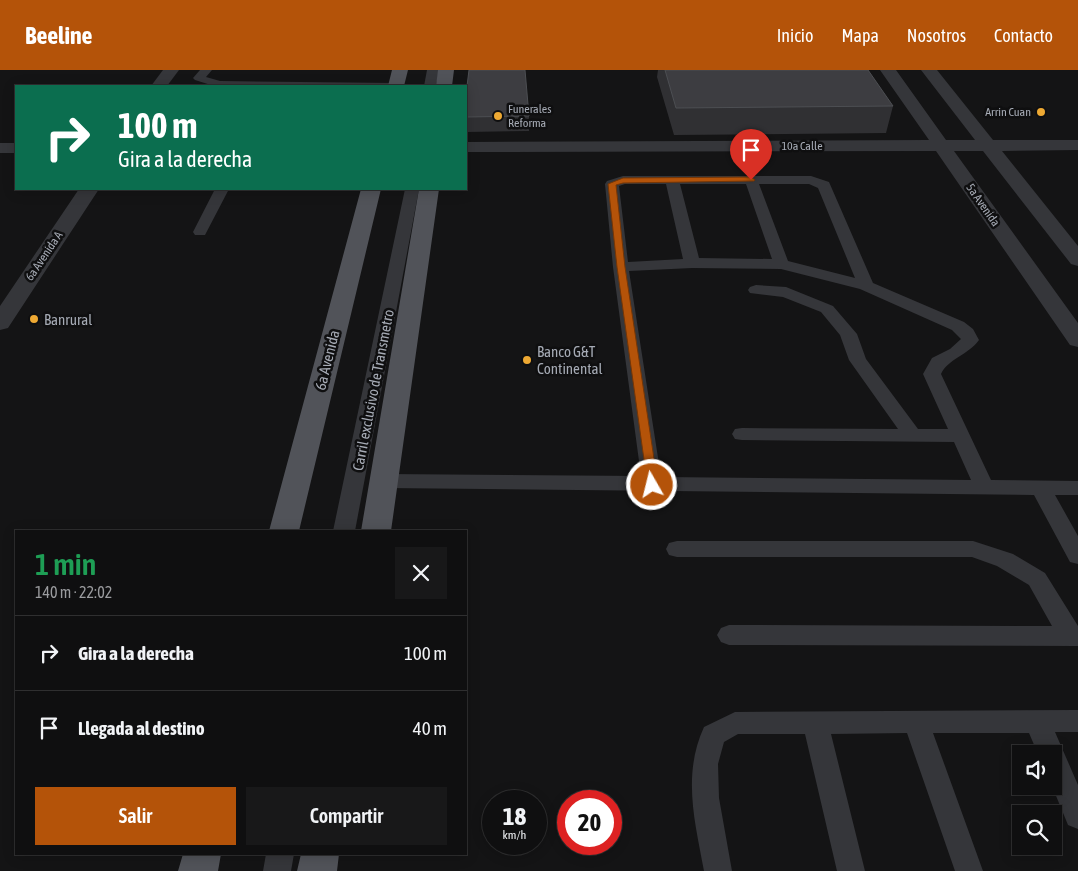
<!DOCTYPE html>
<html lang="es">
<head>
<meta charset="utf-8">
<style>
	body { margin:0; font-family:"Asap Condensed",sans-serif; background:#181819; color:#f1f3f6; height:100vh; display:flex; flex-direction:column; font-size:19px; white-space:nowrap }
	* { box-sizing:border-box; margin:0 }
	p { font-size:16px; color:#9b9c9f }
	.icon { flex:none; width:28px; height:28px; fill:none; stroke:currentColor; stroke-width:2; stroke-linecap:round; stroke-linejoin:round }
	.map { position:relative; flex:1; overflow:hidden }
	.panel { position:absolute; left:15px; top:460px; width:452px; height:325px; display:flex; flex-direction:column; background:#0f0f10; border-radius:0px; box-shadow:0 2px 12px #0003,0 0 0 1px #2f2f30 }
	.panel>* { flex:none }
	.hud { position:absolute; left:15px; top:15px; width:452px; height:105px; border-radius:0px; box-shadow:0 2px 12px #0003,0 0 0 1px #2f2f30; background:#0b6e4f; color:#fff; overflow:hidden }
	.buttons { position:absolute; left:1012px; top:675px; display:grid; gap:10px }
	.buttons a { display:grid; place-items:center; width:50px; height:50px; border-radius:0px; background:#0f0f10; box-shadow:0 2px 12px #0003,0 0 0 1px #2f2f30; font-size:25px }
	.speed { position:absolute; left:482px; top:720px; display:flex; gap:10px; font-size:25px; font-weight:700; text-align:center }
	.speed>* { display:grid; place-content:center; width:65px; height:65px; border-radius:50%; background:#0f0f10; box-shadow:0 2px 12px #0003,0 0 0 1px #2f2f30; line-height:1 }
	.speed small { font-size:12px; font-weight:400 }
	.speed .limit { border:8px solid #d22; background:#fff; color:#111 }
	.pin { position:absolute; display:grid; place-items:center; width:42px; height:42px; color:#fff; margin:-51px -21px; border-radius:50% 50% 50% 0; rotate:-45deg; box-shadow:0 0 5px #0007 }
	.pin .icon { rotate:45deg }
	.me { position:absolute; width:55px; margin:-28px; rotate:352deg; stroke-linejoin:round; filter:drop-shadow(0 0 4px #0008) }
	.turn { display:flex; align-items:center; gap:18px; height:105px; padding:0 20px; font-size:22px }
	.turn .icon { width:65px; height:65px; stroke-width:2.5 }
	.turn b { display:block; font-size:35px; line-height:42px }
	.round { display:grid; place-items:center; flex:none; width:52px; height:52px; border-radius:0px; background:#181819 }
	.head { display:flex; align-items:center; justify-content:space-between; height:85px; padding:0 20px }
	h1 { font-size:30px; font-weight:600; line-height:38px; color:#1e9e55 }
	.primary-button { display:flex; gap:10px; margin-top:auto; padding:10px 20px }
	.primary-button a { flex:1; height:58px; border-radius:0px; background:#b45309; color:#fff; font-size:20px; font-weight:600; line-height:58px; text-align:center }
	.primary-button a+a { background:#181819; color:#f1f3f6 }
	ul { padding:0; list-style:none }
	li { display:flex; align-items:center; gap:15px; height:75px; padding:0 20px; border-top:1px solid #2f2f30 }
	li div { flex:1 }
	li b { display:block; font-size:19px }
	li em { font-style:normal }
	header { display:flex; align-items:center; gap:30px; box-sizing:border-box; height:70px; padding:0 25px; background:#b45309; color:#fff }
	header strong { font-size:24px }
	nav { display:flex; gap:28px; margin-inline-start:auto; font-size:18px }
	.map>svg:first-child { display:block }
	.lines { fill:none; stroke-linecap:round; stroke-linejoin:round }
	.service { fill:#35363a; fill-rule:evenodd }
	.minor { fill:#35363a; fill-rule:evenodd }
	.tertiary { fill:#35363a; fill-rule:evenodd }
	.primary { fill:#515359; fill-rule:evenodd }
	.wall { fill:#303033 }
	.building { fill:#3d3d41; stroke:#4d4f53 }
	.route { fill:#b45309; stroke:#753606 }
	.poi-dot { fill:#eea933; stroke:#0f0f10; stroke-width:2 }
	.labels { text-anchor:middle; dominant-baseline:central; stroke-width:5; stroke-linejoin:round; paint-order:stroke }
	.far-poi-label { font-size:12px; fill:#a6abb5; stroke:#0f0f10; text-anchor:start }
	.far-street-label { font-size:12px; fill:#a6abb5; stroke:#0f0f10 }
	.poi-label { font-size:15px; fill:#a6abb5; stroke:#0f0f10; text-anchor:start }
	.street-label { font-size:15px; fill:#a6abb5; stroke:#0f0f10 }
</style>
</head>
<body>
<header>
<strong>Beeline</strong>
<nav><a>Inicio</a><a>Mapa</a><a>Nosotros</a><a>Contacto</a></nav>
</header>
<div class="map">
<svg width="1078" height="801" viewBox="0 0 1078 801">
	<rect width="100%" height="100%" fill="#141415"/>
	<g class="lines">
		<path class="service" d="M 200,0 L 212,0 L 206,7 L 220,11 L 396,13 L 402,16 L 214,16 L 195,10 L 193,8 Z
			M 427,0 L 439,0 L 436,16 L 424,16 Z
			M 623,106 L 811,106 L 829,112 L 873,213 L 964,252 L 973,259 L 979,270 C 968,285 948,289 941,304 L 991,410 L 1078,411 L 1078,425 L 1055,425 L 1078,466 L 1078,494 L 1070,492 L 1034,425 L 385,418 L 378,416 L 375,411 L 378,406 L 385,404 L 641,406 L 613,197 L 605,114 L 607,111 ZM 625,114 L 666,114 L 683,189 L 628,192 L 619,116 ZM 680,114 L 746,114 L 772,189 L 699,188 ZM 759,114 L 809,114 L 818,118 L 855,208 L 788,191 ZM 692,198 L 781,199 L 860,219 L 952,260 L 961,269 L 950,279 L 932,288 L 923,304 L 948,359 L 918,359 L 866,289 L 857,264 L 833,236 L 786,217 L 756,215 L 750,217 L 748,220 L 750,223 L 783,227 L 821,242 L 840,265 L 849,290 L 898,359 L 742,358 L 735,359 L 732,364 L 735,369 L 742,370 L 954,372 L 971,410 L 661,407 L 629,201 Z
			M 215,119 L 229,119 L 205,165 L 195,165 L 193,162 Z
			M 405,119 L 419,119 L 355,461 L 333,461 Z
			M 677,471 L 973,471 L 1013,484 L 1045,503 L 1078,556 L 1078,576 L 729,575 L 721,572 L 717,565 L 721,558 L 729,555 L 1052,556 L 1029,515 L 997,496 L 972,487 L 677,487 L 669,485 L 666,479 L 669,473 Z
			M 1078,640 L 1078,662 L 1055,662 L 1078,715 L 1078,759 L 1068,755 L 1052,716 L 1054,716 L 1054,684 L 1038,684 L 1029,663 L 933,663 L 983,801 L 955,801 L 907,663 L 831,664 L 865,801 L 837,801 L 805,664 L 738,664 L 724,672 L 718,694 L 719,728 L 732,801 L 704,801 C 695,752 682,705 704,657 L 735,642 Z
			M 266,784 L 294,784 L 291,801 L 263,801 Z"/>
		<path class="minor" d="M 163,0 L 179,0 L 167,16 L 151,16 Z
			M 79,119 L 99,119 L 8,258 L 0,260 L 0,236 Z"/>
		<path class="tertiary" d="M 880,0 L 896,0 L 946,70 L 975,70 L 921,0 L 937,0 L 993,70 L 1078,70 L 1078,80 L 1002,81 L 1078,176 L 1078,196 L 1071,194 L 983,81 L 954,81 L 1078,253 L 1078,277 L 1070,275 L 936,81 L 466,82 L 466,72 L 929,70 Z
			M 0,73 L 16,73 L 16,83 L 0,83 Z"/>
		<path class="primary" d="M 392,0 L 408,0 L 404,16 L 388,16 Z
			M 438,0 L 454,0 L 452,16 L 436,16 Z
			M 361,119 L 381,119 L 299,461 L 269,461 Z
			M 419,119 L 439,119 L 391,461 L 361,461 Z
			M 183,784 L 221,784 L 218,801 L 178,801 Z
			M 301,784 L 339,784 L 337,801 L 297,801 Z"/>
	</g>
	<path class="wall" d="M 658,0 L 665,0 L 893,36 L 886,63 L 674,65 L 657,7 Z
		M 466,43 L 529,46 L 529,61 L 467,62 Z"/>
	<path class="building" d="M 469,0 L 525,0 L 529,46 L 466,47 L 467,16 Z
		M 665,0 L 868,0 L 893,36 L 676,38 Z"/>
	<path class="route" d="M 751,107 L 755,110 L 754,111 L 623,113 L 616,115 L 625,197 L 658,415 L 652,419 L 648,418 L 617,197 L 608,114 L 623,108 Z"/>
	<g class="poi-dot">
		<circle cx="1041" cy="42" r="5"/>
		<circle cx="498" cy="46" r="5"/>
		<circle cx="34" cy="249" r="5"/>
		<circle cx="527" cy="290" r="5"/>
	</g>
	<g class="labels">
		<g class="far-poi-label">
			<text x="508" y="39">Funerales<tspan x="508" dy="14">Reforma</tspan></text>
			<text x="1031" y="42" text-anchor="end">Arrin Cuan</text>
		</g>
		<g class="far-street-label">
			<text x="802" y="76">10a Calle</text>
			<text transform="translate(983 135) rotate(55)">5a Avenida</text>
			<text transform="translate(44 186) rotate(-56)">6a Avenida A</text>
		</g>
		<g class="poi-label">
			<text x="44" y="249">Banrural</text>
			<text x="537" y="281">Banco G&amp;T<tspan x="537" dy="17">Continental</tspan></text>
		</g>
		<g class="street-label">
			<text transform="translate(327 290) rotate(-76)">6a Avenida</text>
			<text transform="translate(373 320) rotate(-79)">Carril exclusivo de Transmetro</text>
		</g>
	</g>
</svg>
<div class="buttons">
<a><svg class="icon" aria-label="sound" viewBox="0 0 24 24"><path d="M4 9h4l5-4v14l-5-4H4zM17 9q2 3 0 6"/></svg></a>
<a><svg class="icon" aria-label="search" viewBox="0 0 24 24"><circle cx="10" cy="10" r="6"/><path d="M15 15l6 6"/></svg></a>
</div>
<div class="speed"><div>18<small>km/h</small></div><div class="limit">20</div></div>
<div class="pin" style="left:751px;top:110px;background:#d93025"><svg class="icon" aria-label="arrive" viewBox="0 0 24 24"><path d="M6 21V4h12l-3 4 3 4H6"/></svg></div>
<svg class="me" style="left:652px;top:415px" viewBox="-20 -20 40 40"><circle r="17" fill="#b45309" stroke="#fff" stroke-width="3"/><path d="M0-11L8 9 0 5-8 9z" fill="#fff"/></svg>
<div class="hud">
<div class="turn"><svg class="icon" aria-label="right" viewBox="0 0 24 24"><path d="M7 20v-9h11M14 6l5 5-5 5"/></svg><div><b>100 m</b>Gira a la derecha</div></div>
</div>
<section class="panel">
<div class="head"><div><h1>1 min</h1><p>140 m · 22:02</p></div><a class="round"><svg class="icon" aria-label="close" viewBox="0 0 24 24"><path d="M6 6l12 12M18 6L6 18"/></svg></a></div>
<ul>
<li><svg class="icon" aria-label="right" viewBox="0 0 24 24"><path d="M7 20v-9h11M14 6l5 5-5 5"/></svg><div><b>Gira a la derecha</b></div><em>100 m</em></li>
<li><svg class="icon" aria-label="arrive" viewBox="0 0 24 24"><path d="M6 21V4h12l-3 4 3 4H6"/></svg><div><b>Llegada al destino</b></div><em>40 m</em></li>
</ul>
<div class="primary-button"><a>Salir</a><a>Compartir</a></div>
</section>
</div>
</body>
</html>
